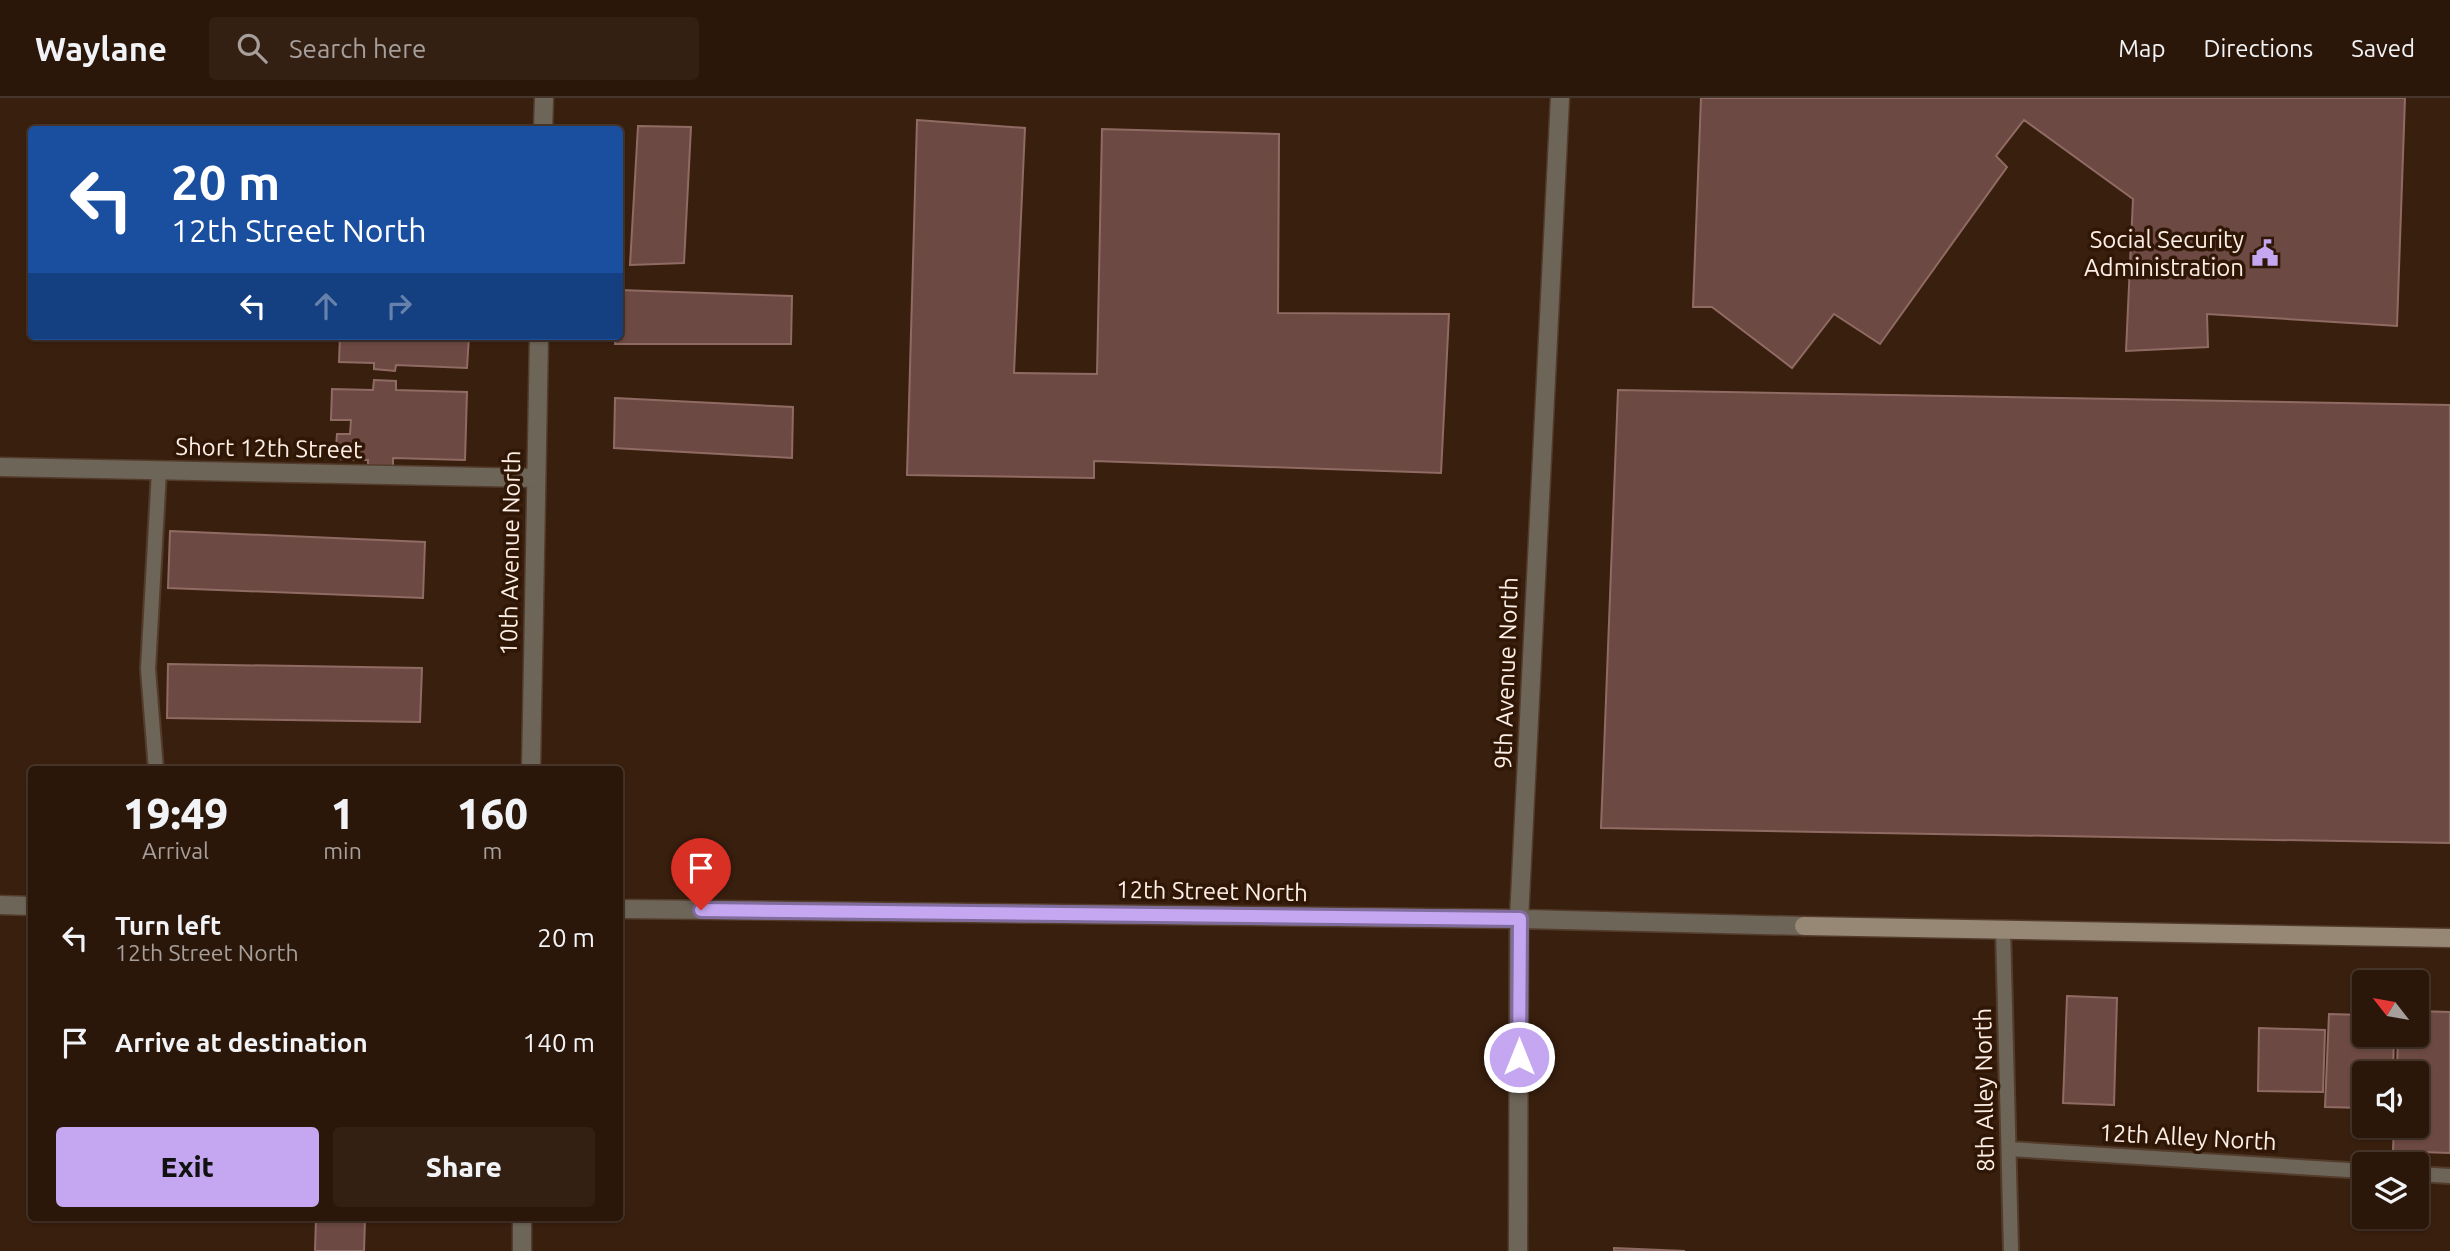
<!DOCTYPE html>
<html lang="en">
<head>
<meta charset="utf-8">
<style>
	body { margin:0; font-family:Ubuntu,sans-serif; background:#332013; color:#f1f3f6; height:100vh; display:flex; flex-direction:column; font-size:26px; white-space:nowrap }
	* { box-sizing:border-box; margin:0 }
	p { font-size:23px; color:#a69f9c }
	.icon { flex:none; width:38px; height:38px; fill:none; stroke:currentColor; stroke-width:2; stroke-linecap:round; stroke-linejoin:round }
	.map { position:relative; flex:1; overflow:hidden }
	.sheet { position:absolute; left:28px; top:668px; width:595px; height:455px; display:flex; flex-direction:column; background:#2b170a; border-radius:7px; box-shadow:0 2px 5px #0004,0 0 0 2px #47362b }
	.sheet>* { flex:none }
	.guide { position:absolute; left:28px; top:28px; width:595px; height:214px; border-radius:7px; box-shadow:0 2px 5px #0004,0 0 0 2px #47362b; background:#1a4fa0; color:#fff; overflow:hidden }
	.needle { width:46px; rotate:301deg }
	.fabs { position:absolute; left:2352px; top:872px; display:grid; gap:14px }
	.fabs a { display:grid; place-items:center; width:77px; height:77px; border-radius:7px; background:#2b170a; box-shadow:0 2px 5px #0004,0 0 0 2px #47362b; font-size:35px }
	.pin { position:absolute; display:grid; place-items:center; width:60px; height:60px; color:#fff; margin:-72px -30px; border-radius:50% 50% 50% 0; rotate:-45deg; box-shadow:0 0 7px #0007 }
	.pin .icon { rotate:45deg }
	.me { position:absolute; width:77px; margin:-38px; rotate:0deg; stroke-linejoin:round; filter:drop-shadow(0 0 5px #0008) }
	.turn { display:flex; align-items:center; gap:24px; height:147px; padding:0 28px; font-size:32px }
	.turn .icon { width:91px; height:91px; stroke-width:2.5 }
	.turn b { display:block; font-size:49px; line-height:60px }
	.lanes { display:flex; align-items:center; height:66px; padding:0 28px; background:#0003; justify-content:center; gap:35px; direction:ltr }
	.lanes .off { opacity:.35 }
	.eta { display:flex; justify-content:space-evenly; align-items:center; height:119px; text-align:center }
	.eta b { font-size:42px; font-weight:800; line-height:49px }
	.action { display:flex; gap:14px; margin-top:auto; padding:14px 28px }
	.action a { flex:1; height:80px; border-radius:7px; background:#c5a7f1; color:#111; font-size:28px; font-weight:800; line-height:80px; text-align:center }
	.action a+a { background:#332013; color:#f1f3f6 }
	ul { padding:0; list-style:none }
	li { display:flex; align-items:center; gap:21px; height:105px; padding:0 28px }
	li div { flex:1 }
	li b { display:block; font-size:26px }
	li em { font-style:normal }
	header { display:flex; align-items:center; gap:42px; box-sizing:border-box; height:98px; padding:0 35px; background:#2b170a; border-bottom:2px solid #47362b }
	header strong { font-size:33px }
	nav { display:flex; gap:38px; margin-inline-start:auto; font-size:24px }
	.search { width:490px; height:63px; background:#332013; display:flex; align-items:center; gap:18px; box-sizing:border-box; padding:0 24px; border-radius:7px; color:#a69f9c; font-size:26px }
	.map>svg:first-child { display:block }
	.building { fill:#6c4942; stroke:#906b64; stroke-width:2 }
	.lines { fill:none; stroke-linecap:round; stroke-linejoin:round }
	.lane-casing { stroke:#543c2c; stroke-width:18 }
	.street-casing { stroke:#543c2c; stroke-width:21 }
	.secondary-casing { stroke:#543c2c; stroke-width:21 }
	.lane { stroke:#6e6559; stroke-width:14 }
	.street { stroke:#6e6559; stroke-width:18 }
	.secondary { stroke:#978875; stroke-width:18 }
	.route-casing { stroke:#806d9d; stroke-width:18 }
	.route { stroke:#c5a7f1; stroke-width:12 }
	.labels { text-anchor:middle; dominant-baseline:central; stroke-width:7; stroke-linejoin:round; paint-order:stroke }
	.poi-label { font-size:24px; fill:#fdeee6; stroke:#2f1605; text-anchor:end }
	.street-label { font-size:24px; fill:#fdeee6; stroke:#2f1605 }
</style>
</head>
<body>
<header>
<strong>Waylane</strong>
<div class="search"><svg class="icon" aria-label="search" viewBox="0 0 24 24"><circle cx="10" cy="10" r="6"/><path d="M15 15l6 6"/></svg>Search here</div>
<nav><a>Map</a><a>Directions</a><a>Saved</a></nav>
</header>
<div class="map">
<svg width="2450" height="1153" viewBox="0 0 2450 1153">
	<rect width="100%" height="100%" fill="#391f0e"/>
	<path class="building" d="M 1701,0 L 2405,0 L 2397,228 L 2207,216 L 2208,249 L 2126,253 L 2133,101 L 2024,22 L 1996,58 L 2007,69 L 1880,246 L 1834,216 L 1792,270 L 1712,209 L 1693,209 Z
		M 917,22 L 1025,30 L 1014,275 L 1097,276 L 1102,31 L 1279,36 L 1278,215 L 1449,216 L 1441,375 L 1094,363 L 1094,380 L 907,377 Z
		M 638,28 L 691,29 L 684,165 L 630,167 Z
		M 620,192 L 792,198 L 791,246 L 615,246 L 616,238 L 620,238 Z
		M 340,238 L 469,238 L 467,270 L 396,267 L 395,273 L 374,271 L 374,265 L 339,264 Z
		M 374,282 L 396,283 L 396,292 L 467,294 L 465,362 L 393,360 L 393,371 L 368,371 L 368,362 L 335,361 L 337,336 L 350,336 L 351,322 L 331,322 L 332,291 L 373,292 Z
		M 1618,292 L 2450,307 L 2450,745 L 1601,730 Z
		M 615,300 L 793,309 L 792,360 L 614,350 Z
		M 170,433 L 425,444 L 423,500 L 168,490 Z
		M 168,566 L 422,570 L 420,624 L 167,620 Z
		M 2067,898 L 2117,900 L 2114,1007 L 2063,1005 Z
		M 2417,913 L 2450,914 L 2450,1055 L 2393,1053 L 2394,1027 L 2417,1027 L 2417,975 L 2397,975 L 2398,936 L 2417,936 Z
		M 2329,916 L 2364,917 L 2364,936 L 2394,936 L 2393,975 L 2364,975 L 2364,1010 L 2325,1009 Z
		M 2259,930 L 2325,932 L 2323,994 L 2258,993 Z
		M 316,1120 L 365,1120 L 364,1153 L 315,1153 Z
		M 1614,1150 L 1685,1153 L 1614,1153 Z"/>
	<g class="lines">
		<defs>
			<path id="lane" d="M 156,672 L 148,571 L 159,373
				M 2003,830 L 2011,1153
				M 2009,1051 L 2364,1073
				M 2417,1076 L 2450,1078"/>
			<path id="street" d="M 543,32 L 544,0
				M 0,369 L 536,380
				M 531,672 L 539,238
				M 0,807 L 32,808
				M 620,811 L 1519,821 L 1804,828
				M 522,1153 L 522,1120
				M 1518,1153 L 1519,821 L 1560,0"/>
			<path id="secondary" d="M 1804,828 L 2450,840"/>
		</defs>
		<use href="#lane" class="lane-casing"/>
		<use href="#street" class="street-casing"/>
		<use href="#secondary" class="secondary-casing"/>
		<use href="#lane" class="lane"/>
		<use href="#street" class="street"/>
		<use href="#secondary" class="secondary"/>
	</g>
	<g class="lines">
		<defs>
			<path id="route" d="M 701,812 L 1520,821 L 1519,959"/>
		</defs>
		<use href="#route" class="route-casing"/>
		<use href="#route" class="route"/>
	</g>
	<defs>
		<symbol id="civic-bare" viewBox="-9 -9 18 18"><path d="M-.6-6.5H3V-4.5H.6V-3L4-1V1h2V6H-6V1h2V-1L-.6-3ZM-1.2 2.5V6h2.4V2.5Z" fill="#c5a7f1" stroke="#2f1605" stroke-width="2.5" paint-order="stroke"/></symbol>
	</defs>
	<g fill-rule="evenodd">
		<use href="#civic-bare" x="2246" y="136" width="38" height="38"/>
	</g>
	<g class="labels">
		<g class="poi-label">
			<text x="2244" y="141">Social Security<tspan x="2244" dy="28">Administration</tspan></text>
		</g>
		<g class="street-label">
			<text transform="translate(269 350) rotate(1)">Short 12th Street</text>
			<text transform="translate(510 455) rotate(-89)">10th Avenue North</text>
			<text transform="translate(1506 575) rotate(-88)">9th Avenue North</text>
			<text transform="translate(1212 793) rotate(1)">12th Street North</text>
			<text transform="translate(1984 992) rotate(-91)">8th Alley North</text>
			<text transform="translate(2188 1039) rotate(3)">12th Alley North</text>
		</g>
	</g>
</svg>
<div class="fabs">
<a><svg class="needle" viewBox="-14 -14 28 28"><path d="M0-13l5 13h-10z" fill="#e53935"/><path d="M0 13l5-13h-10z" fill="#a69f9c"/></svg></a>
<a><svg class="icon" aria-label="sound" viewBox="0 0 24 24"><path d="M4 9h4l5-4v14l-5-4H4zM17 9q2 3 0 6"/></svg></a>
<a><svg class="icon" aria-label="layers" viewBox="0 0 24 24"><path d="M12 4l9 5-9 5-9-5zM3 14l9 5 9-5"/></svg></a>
</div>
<div class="pin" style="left:701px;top:812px;background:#d93025"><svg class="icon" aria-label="arrive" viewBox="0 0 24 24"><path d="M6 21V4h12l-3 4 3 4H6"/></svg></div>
<svg class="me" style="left:1519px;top:959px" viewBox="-20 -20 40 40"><circle r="17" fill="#c5a7f1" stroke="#fff" stroke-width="3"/><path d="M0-11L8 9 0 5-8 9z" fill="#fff"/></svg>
<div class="guide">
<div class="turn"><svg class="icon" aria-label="left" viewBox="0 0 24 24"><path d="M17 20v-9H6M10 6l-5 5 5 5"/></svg><div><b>20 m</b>12th Street North</div></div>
<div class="lanes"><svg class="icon" aria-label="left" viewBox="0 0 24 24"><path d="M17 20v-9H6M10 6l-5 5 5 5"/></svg><svg class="icon off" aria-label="ahead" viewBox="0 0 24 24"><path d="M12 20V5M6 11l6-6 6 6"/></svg><svg class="icon off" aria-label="right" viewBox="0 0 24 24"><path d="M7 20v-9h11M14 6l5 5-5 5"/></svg></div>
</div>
<section class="sheet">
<div class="eta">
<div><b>19:49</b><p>Arrival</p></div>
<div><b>1</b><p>min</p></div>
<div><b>160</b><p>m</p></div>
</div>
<ul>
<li><svg class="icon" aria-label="left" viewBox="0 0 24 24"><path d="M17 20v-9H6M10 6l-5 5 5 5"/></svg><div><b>Turn left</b><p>12th Street North</p></div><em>20 m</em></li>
<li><svg class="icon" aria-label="arrive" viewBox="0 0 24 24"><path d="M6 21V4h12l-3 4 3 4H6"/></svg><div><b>Arrive at destination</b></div><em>140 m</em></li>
</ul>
<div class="action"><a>Exit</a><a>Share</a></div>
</section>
</div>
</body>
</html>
